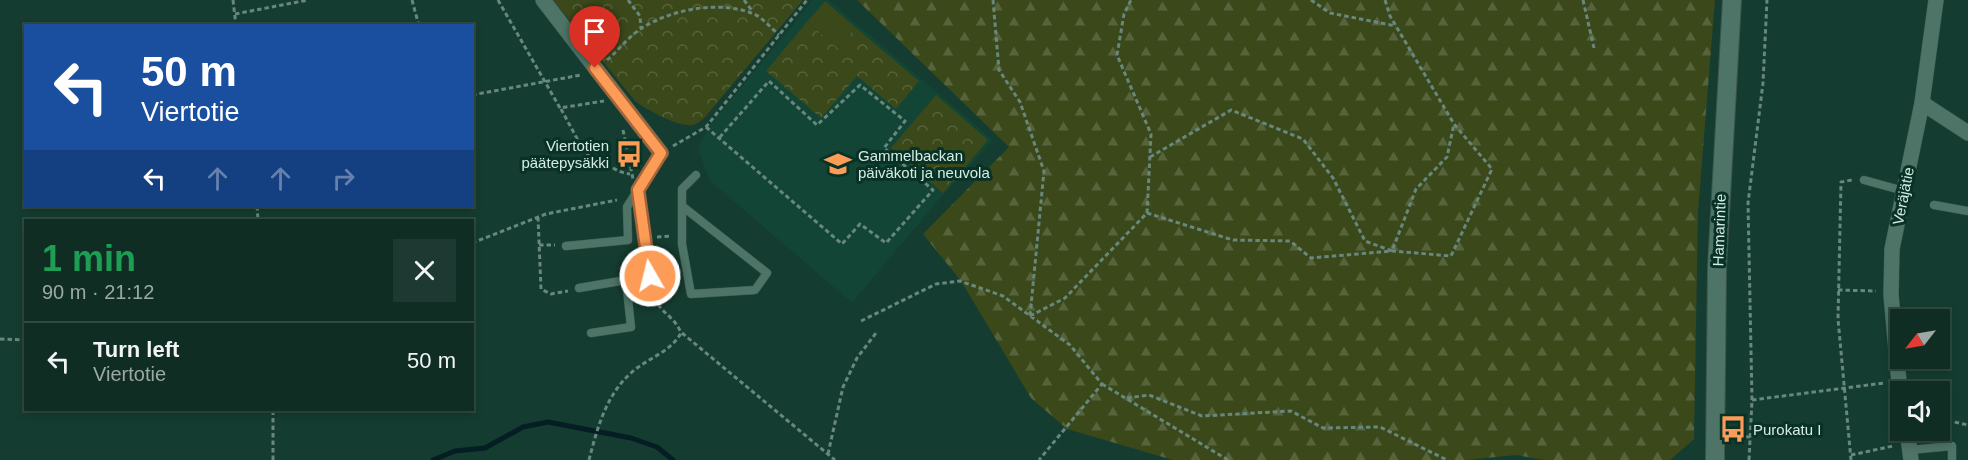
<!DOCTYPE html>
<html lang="en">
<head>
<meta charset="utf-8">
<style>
	body { margin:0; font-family:Helvetica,sans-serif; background:#1e3931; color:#f1f3f6; height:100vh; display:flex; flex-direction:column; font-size:22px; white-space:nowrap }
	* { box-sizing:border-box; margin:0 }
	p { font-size:20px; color:#9ca8a6 }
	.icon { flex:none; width:33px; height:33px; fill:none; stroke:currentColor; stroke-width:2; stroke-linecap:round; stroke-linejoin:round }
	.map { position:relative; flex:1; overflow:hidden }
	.side { position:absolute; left:24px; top:219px; width:450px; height:192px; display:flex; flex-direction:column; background:#102d24; border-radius:0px; box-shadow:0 3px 9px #0003,0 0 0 2px #304941 }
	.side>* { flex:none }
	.banner { position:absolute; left:24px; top:24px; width:450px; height:183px; border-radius:0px; box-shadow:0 3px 9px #0003,0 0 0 2px #304941; background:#1a4fa0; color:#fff; overflow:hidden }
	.needle { width:39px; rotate:239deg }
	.tools { position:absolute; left:1890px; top:309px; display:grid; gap:12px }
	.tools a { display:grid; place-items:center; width:60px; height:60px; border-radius:0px; background:#102d24; box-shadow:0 3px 9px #0003,0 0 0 2px #304941; font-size:30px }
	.pin { position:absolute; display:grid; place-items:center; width:51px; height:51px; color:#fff; margin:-62px -26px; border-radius:50% 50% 50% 0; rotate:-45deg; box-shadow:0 0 6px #0007 }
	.pin .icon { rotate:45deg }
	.me { position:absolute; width:66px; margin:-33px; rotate:352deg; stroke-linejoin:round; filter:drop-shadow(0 0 4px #0008) }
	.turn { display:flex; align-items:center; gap:21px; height:126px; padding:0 18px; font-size:27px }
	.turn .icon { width:78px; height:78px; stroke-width:2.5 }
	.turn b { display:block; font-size:42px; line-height:51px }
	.lanes { display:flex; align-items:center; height:57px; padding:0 18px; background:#0003; justify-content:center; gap:30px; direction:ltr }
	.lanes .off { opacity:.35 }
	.round { display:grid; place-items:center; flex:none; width:63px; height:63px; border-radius:0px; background:#1e3931 }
	.head { display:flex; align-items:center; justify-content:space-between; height:102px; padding:0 18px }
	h1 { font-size:36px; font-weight:600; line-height:45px; color:#1e9e55 }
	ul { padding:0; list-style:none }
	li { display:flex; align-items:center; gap:18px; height:78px; padding:0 18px; border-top:2px solid #304941 }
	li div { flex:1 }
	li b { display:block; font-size:22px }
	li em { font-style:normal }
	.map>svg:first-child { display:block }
	.built { fill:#124536 }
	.forest { fill:url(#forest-firs) }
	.park { fill:url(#park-crowns) }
	.garden { fill:#3a481a }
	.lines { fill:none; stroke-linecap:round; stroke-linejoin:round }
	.stream { stroke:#041e24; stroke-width:5 }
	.service-casing { stroke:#3b564e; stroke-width:9 }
	.minor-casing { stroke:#3b564e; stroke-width:16 }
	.tertiary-casing { stroke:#3b564e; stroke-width:20 }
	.path { stroke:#68877d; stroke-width:3; stroke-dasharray:4.5 3; stroke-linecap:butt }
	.service { stroke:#4d7466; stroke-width:8 }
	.minor { stroke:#4d7466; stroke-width:15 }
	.tertiary { stroke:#4d7466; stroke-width:18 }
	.route-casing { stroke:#a46538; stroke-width:15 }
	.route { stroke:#fd9c56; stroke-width:10 }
	.labels { text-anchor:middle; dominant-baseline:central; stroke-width:6; stroke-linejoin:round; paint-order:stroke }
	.poi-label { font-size:15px; fill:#d6ebe3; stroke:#093226; text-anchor:start }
	.street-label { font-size:15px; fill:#d6ebe3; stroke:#093226 }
</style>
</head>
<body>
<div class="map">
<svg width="1968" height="460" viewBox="0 0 1968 460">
	<defs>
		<pattern id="forest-firs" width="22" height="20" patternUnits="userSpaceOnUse" patternTransform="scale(1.5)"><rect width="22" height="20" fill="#3a481a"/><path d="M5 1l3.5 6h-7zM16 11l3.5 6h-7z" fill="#56633b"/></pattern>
		<pattern id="park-crowns" width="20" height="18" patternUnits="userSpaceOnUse" patternTransform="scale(1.5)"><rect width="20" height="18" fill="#3a481a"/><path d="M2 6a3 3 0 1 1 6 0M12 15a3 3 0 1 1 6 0" fill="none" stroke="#56633b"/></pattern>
	</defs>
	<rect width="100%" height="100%" fill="#153c30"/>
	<path class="built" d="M 813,0 L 829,0 L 993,140 L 936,203 L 852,303 L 709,180 L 698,148 L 710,125 Z"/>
	<path class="forest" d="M 857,0 L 1715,0 L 1698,211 L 1694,439 L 1670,460 L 1545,460 L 1516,455 L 1466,460 L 1173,460 L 1067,429 L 1031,398 L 961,281 L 923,234 L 1009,147 Z"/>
	<path class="park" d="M 553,0 L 803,0 L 705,117 C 700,122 695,126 688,125 C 675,125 645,109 635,101 Z
		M 807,22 L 838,48 L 855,27 L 919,81 L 896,109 L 857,76 L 821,118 L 766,71 Z
		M 936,95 L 988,140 L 943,193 L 891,148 Z"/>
	<path class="garden" d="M 825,1 L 855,27 L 838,48 L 807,22 Z"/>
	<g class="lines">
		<path class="stream" d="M 433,460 L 455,451 L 485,448 L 523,427 L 548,422 L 631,438 L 657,447 L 673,460"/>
		<defs>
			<path id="service" d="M 1864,180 L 1904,191
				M 1934,205 L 1968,211
				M 682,206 L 767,273 L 755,290 L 691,294 L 682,244 L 682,189 L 696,175
				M 566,246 L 628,240 L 627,207 L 661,153
				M 579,288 L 650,276 L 638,190
				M 591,333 L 631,327 L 626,280
				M 1910,450 L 1952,446 L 1952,460"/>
			<path id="minor" d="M 543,0 L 661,153
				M 1922,103 L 1968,133
				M 1900,393 L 1891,295 L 1892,249 L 1922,103 L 1936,0
				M 1907,430 L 1911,460"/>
			<path id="tertiary" d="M 1715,460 L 1717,267 L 1732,0"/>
		</defs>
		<use href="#service" class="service-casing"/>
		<use href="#minor" class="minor-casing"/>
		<use href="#tertiary" class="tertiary-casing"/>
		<path class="path" d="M 233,0 L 236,26
			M 412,0 L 419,26
			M 498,0 L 560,108 L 604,101
			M 628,0 L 640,16 L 641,29
			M 744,0 L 753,12
			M 993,0 L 999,70 L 1020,102 L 1044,171 L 1030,316
			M 1311,0 L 1330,13 L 1396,26
			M 1583,0 L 1594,48
			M 235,14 L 308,0
			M 607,60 C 619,50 629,36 642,28 C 672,9 720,0 754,14 C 763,18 771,28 779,35
			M 472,95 L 581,75
			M 561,109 L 586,155 C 603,158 612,172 630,174
			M 706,127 L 842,244 L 860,224 L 886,243 L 933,190 L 884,148 L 905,121 L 860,85 L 817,125 L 769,81 L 720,137
			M 623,130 L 633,179
			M 673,146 L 706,127 L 807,0
			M 1150,157 L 1231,110 L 1303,139 L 1333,178 L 1365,241 L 1392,251 L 1416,189 L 1447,157 L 1454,124
			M 257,206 L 258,220
			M 1147,213 L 1233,240 L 1290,241 L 1311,258 L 1392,251 L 1451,256 L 1492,169 L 1454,124 L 1390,16 L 1385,0
			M 538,217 L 541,289 L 551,294 L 568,291
			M 657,237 L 672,236
			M 472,243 L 546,214 L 617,200
			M 539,245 L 555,245
			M 1838,290 L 1876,291
			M 1030,316 L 1065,298 L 1147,213 L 1151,134 L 1117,55 L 1124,14 L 1131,0
			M 861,321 L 936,284 L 960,281 L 1003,296 L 1070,345 L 1102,384 L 1039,460
			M 682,333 L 835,460
			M 0,339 L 26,340
			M 1102,384 L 1228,460
			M 1127,398 L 1149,395 L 1202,416 L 1291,411 L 1323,428 L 1380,427 L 1447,460
			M 1752,400 L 1884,383
			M 1940,419 L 1968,425
			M 1734,430 L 1737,436 L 1750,437
			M 828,454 L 843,387 L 857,358 L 876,333
			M 1851,455 L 1893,446
			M 273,460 L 273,410
			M 589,460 C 597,429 606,395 631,373 C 647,358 670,353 681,333 C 672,311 657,316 653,287
			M 1749,460 L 1752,400 L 1748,203 L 1763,83 L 1767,0
			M 1851,460 L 1838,319 L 1841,182 L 1852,180"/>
		<use href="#service" class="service"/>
		<use href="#minor" class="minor"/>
		<use href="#tertiary" class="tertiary"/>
	</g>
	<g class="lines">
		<defs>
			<path id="route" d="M 595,68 L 661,153 L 638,190 L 650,276"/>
		</defs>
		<use href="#route" class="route-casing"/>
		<use href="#route" class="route"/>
	</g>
	<defs>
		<symbol id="bus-bare" viewBox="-9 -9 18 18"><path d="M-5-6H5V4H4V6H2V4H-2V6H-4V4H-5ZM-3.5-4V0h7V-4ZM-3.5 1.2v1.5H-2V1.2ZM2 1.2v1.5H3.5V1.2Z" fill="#fd9c56" stroke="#093226" stroke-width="2.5" paint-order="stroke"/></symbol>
		<symbol id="school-bare" viewBox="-9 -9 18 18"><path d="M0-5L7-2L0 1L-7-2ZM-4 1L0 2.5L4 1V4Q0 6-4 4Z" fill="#fd9c56" stroke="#093226" stroke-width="2.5" paint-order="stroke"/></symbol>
	</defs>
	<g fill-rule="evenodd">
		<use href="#bus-bare" x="610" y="135" width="38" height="38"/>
		<use href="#school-bare" x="819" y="145" width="38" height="38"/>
		<use href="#bus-bare" x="1714" y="410" width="38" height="38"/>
	</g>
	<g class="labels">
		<g class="poi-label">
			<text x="609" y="145" text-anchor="end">Viertotien<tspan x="609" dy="17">päätepysäkki</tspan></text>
			<text x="858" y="155">Gammelbackan<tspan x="858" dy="17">päiväkoti ja neuvola</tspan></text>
			<text x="1753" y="429">Purokatu I</text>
		</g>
		<g class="street-label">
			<text transform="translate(1903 196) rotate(-79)">Veräjätie</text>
			<text transform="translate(1719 230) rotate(-88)">Hamarintie</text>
		</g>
	</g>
</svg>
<div class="tools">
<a><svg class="needle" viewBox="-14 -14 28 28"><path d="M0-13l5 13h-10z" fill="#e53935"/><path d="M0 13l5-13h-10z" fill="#9ca8a6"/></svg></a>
<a><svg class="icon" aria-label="sound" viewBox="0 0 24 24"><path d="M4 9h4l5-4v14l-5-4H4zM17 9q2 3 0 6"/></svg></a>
</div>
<div class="pin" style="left:595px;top:68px;background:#d93025"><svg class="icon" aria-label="arrive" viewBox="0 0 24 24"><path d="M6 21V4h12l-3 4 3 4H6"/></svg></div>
<svg class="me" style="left:650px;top:276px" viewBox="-20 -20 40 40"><circle r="17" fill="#fd9c56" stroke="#fff" stroke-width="3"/><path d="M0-11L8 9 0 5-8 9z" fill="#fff"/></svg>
<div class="banner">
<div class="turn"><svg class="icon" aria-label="left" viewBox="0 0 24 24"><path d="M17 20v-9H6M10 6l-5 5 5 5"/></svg><div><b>50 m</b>Viertotie</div></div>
<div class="lanes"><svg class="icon" aria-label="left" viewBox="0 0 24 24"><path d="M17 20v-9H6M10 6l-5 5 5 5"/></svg><svg class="icon off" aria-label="ahead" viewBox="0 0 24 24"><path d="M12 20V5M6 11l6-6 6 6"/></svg><svg class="icon off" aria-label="ahead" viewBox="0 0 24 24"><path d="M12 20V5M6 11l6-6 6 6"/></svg><svg class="icon off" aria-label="right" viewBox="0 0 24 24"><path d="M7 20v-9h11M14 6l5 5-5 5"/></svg></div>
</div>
<section class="side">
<div class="head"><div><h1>1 min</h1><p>90 m · 21:12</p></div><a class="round"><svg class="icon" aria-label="close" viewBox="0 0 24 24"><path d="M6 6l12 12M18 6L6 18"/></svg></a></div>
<ul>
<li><svg class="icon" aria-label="left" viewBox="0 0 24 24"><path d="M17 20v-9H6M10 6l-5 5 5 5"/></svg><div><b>Turn left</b><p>Viertotie</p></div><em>50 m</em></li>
</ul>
</section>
</div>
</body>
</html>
